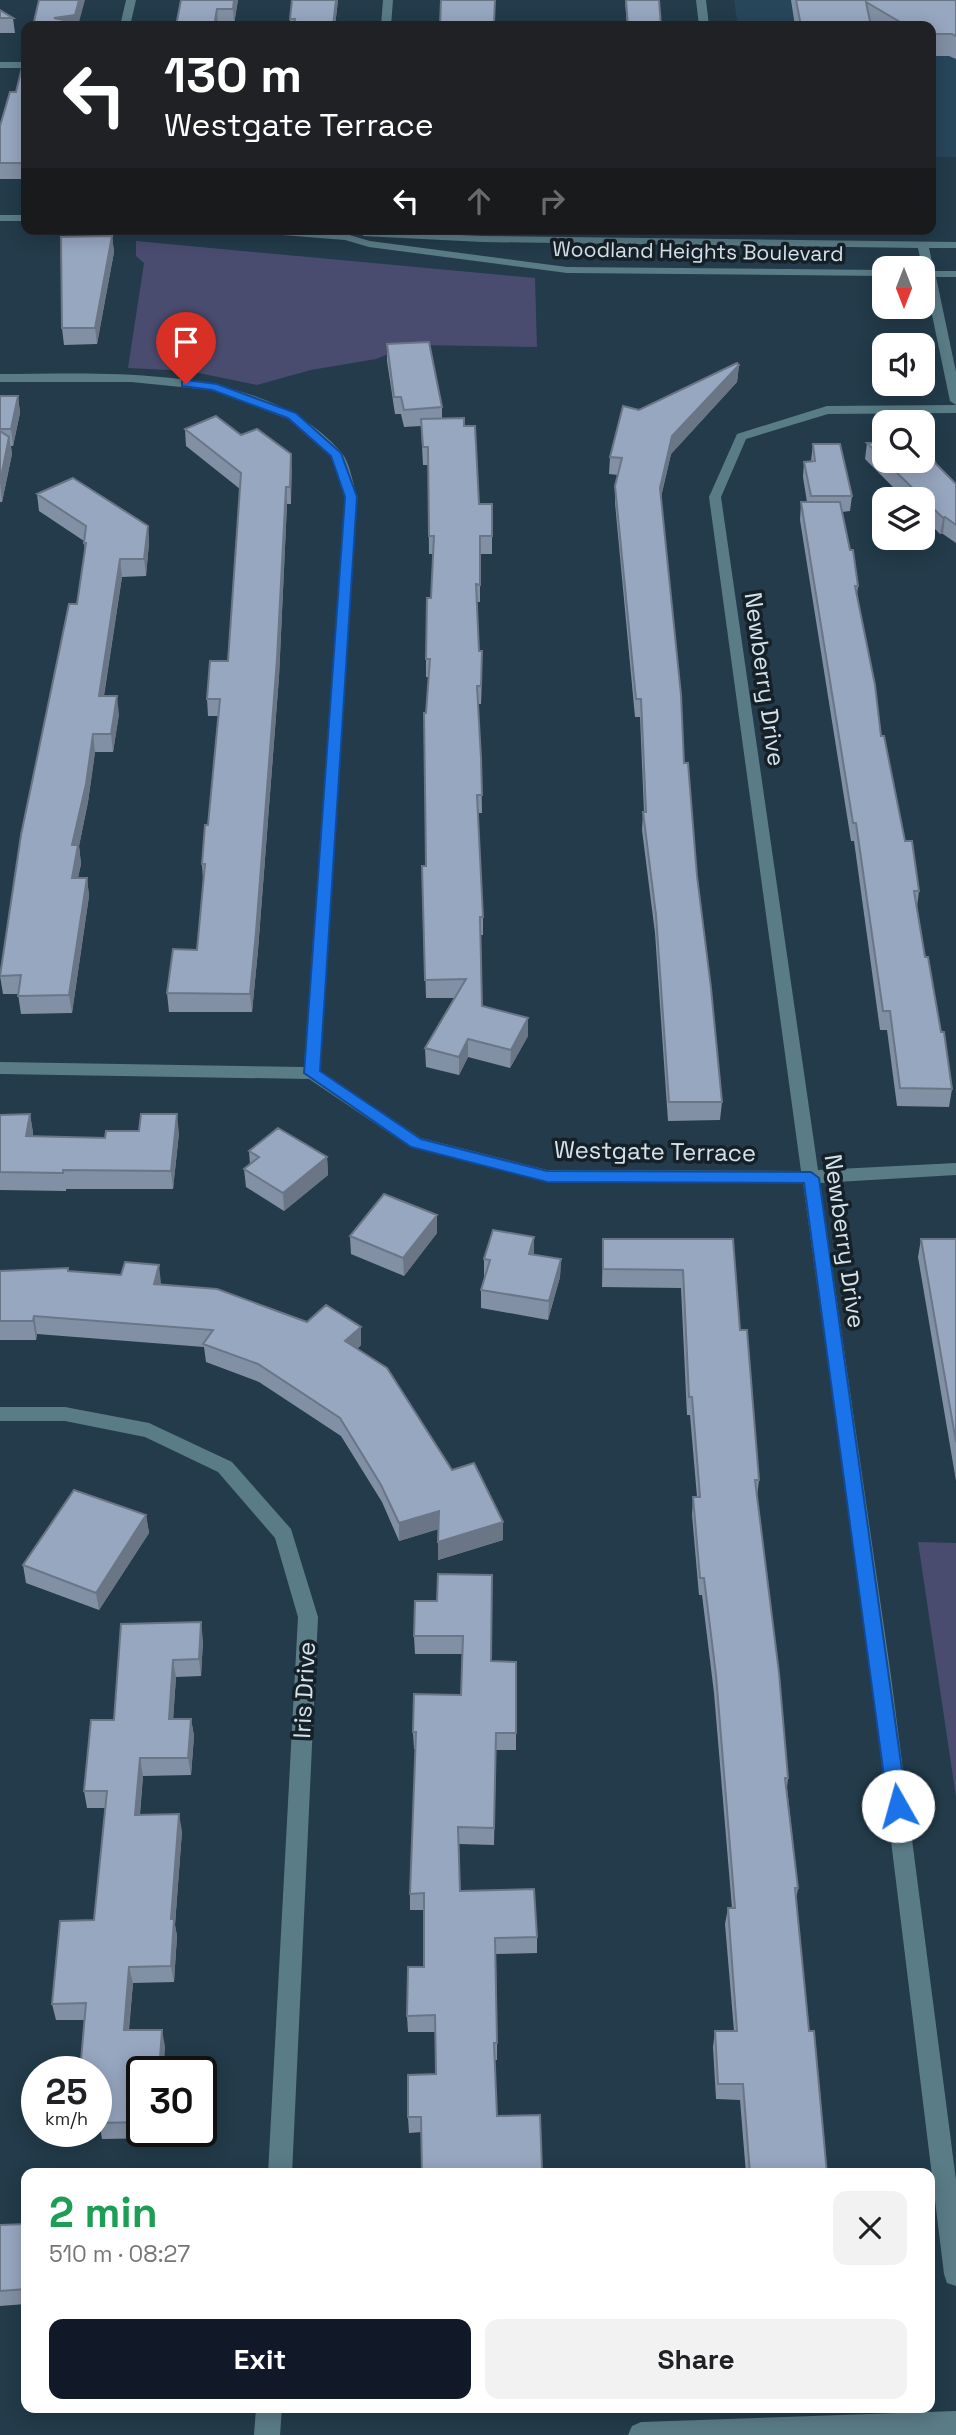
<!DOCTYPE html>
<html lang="en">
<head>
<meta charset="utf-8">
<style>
	body { margin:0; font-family:"Space Grotesk",sans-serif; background:#f2f2f2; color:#202124; height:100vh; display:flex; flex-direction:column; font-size:26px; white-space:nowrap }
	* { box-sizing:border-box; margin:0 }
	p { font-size:23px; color:#757577 }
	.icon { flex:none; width:38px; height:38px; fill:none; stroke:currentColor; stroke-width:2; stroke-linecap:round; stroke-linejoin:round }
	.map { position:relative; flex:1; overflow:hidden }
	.drawer { position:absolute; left:21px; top:2168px; width:914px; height:245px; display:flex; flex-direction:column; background:#fff; border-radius:14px; box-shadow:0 4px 18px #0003 }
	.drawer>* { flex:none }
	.banner { position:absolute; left:21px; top:21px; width:915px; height:214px; border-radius:14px; box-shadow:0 4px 18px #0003; background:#202124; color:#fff; overflow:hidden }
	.needle { width:46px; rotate:180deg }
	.fabs { position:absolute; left:872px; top:256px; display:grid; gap:14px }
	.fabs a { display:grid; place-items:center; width:63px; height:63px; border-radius:14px; background:#fff; box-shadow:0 4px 18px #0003; font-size:35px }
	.speed { position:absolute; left:21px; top:2056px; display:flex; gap:14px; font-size:35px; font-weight:700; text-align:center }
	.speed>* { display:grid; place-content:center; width:91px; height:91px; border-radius:50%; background:#fff; box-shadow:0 4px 18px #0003; line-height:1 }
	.speed small { font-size:18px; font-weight:400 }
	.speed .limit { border:4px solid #111; border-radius:10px; background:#fff; color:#111 }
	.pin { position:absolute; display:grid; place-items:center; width:60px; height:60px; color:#fff; margin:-72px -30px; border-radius:50% 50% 50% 0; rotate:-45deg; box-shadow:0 0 7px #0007 }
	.pin .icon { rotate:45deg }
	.me { position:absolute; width:77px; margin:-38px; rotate:353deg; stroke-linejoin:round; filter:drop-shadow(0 0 5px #0008) }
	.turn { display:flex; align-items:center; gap:24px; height:147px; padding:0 28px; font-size:32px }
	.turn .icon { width:91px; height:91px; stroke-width:2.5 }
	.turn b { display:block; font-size:49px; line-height:60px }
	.lanes { display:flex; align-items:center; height:66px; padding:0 28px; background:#0003; justify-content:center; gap:35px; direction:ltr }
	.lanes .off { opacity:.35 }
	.round { display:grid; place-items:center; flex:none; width:74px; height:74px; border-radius:14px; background:#f2f2f2 }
	.summary { display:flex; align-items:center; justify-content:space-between; height:119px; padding:0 28px }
	h1 { font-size:42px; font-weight:700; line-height:52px; color:#1e9e55 }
	.cta { display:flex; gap:14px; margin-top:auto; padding:14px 28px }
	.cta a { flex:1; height:80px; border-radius:14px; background:#111827; color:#fff; font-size:28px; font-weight:700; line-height:80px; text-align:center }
	.cta a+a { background:#f2f2f2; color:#202124 }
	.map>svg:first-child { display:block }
	.built { fill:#28465a }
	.green { fill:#494c6f }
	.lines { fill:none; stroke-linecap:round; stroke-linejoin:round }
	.minor { fill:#5a7c86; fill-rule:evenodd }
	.wall { fill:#8290a5 }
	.shaded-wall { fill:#6a7586 }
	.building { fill:#97a7c0; stroke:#6a7586; stroke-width:2 }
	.route { fill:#1a73e8; stroke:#114b97; stroke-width:2 }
	.labels { text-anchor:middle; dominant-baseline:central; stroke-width:7; stroke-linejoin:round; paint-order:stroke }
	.far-street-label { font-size:21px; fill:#d4e2ec; stroke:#162027 }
	.street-label { font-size:24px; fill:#d4e2ec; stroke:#162027 }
</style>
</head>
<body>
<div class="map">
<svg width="956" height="2435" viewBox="0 0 956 2435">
	<rect width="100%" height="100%" fill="#233b4a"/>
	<path class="built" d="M 734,0 L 956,0 L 956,157 L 931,157 L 931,26 L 738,26 Z"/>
	<path class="green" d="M 136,241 L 535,278 L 537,347 L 411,345 L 376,359 L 311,370 L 257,385 L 189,371 L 128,368 L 144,263 L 136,256 Z
		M 918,1542 L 956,1543 L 956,1797 Z"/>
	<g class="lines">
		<path class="minor" d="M 126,0 L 136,0 L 130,26 L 120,26 Z
			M 383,0 L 393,0 L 391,26 L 381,26 Z
			M 696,0 L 706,0 L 709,26 L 699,26 Z
			M 0,62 L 26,62 L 26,68 L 0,68 Z
			M 0,215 L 26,215 L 26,221 L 0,221 Z
			M 239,229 L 346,234 L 370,241 L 567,267 L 884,270 L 884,276 L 567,273 L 369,247 L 345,240 L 244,232 Z
			M 367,231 L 482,236 L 956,242 L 956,248 L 929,248 L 934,271 L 956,271 L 956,277 L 936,277 L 956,372 L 956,405 L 950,401 L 918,248 L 482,242 L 363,236 L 363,232 Z
			M 0,374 C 108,374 262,362 341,452 C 350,462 353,484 357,497 L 320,1071 L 421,1138 L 547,1170 L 801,1171 L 709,497 L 737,434 L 827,406 L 956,405 L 956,413 L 828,414 L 746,439 L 721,497 L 818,1170 L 956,1163 L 956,1175 L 820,1183 L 890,1669 L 956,2180 L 956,2286 L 947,2283 L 944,2274 L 870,1669 L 803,1183 L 547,1182 L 410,1147 L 309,1079 L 0,1074 L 0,1062 L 304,1067 L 345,497 L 331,457 L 288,419 L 211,390 L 131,382 L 0,382 Z
			M 0,1407 L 65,1407 L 149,1423 L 232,1462 L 291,1529 L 318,1617 L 292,2174 L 268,2174 L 298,1617 L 275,1538 L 218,1472 L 145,1437 L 65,1421 L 0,1421 Z
			M 256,2408 L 282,2408 L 280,2435 L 254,2435 Z
			M 956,2411 L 956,2435 L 628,2435 L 632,2426 L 641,2422 Z"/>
	</g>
	<path class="wall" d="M 238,0 L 234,24 L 176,26 Z
		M 338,0 L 335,26 L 290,26 L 290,19 Z
		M 495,0 L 495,26 L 440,26 Z
		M 625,0 L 659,0 L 661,26 L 627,26 Z
		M 791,0 L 956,0 L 956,59 L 949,56 L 931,56 L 931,26 L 795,26 Z
		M 0,10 L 13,18 L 15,33 L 0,33 Z
		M 26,51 L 26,179 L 0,179 L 0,126 L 16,92 Z
		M 112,236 L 114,252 L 97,344 L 64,345 L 62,328 Z
		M 387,344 L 442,407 L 442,419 L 464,426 L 479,504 L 492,504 L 492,554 L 480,554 L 480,602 L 477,602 L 479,651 L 482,669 L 481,704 L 478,704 L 481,758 L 482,813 L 478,813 L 483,917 L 483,935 L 481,935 L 482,1006 L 528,1036 L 510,1068 L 468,1057 L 459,1075 L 426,1067 L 425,1048 L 455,998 L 426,998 L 422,866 L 426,866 L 426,713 L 429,677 L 426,677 L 426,659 L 431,598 L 434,554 L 429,554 L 428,465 L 423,465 L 421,426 L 404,427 L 401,414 L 395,414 L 387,361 Z
		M 739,365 L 737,382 L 671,454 L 661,497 L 684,763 L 722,1102 L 720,1120 L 668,1121 L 655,933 L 642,830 L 643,812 L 644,812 L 640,717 L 635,717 L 615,503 L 615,486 L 618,475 L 609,474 L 610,457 L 639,410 Z
		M 0,396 L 18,396 L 20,413 L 13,446 L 11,446 L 12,454 L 2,502 L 0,502 Z
		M 185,429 L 241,435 L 291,454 L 291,504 L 287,504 L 279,677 L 258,950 L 252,1012 L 169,1012 L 167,993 L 197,950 L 203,881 L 202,864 L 208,825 L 218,716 L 208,716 L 207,699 L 228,661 L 240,489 L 186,446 Z
		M 882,434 L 884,434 L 884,460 L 936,464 L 956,484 L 956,543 L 943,534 L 940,534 L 922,516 L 922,499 L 905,499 L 865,459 L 867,443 L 881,443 Z
		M 813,444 L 852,496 L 850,511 L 842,512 L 858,586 L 857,595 L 881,736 L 905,841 L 919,891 L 917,907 L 925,957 L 941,1032 L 952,1089 L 949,1107 L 897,1106 L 887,1030 L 880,1030 L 854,841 L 851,841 L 800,520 L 801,502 L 807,502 L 803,477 L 804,462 L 811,461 Z
		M 37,494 L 148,526 L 149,543 L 146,576 L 122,577 L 104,696 L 119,714 L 113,752 L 95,752 L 88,802 L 79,846 L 81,864 L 78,878 L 87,878 L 89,896 L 72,1013 L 21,1014 L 18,994 L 3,994 L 0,976 L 77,604 L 85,553 L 84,541 L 39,511 Z
		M 30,1114 L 33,1133 L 33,1136 L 105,1138 L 179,1133 L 173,1189 L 66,1189 L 66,1191 L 0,1190 L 0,1115 Z
		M 249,1151 L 327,1157 L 328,1175 L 284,1211 L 246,1187 L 244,1169 L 250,1164 Z
		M 437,1215 L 437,1233 L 404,1276 L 351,1254 L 350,1236 Z
		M 534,1237 L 534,1255 L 561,1259 L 560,1277 L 548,1320 L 481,1308 L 481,1290 L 485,1277 L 484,1277 L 484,1259 Z
		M 603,1239 L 733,1239 L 740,1330 L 759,1480 L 757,1497 L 788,1778 L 787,1788 L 798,1888 L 796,1900 L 809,2031 L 827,2174 L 746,2174 L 740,2100 L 716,2099 L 713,2047 L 715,2031 L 734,2031 L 725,1924 L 728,1908 L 732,1908 L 714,1693 L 702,1595 L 699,1595 L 692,1515 L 693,1497 L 697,1497 L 690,1415 L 687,1415 L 681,1288 L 602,1287 Z
		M 921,1239 L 956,1239 L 956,1481 L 918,1257 Z
		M 68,1268 L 69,1271 L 161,1283 L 161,1284 L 361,1345 L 357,1349 L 452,1470 L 503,1540 L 438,1560 L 438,1529 L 399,1541 L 382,1502 L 341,1436 L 259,1382 L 206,1362 L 204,1347 L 37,1334 L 36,1340 L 0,1340 L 0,1271 Z
		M 146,1515 L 149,1533 L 99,1610 L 26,1583 L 23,1565 Z
		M 437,1601 L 491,1661 L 516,1662 L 516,1750 L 496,1750 L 494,1845 L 459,1844 L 460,1891 L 537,1937 L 537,1953 L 496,1954 L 497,2043 L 497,2060 L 495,2060 L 497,2116 L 540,2115 L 541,2174 L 422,2174 L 422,2132 L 409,2133 L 408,2117 L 436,2074 L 435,2032 L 408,2032 L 407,2016 L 424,1967 L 424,1910 L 410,1910 L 410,1894 L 416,1749 L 414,1749 L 413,1732 L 461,1695 L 462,1654 L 415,1654 L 414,1636 Z
		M 121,1624 L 203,1640 L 201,1676 L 176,1677 L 173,1719 L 191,1719 L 194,1736 L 191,1775 L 143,1776 L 140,1815 L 182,1831 L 175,1925 L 177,1936 L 174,1982 L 133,1983 L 129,2030 L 165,2046 L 163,2072 L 142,2072 L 142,2132 L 159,2132 L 158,2138 L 102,2139 L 99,2120 L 96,2120 L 96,2072 L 85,2020 L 56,2020 L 52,2004 L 94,1920 L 105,1808 L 87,1808 L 84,1791 L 114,1720 Z
		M 26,2224 L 26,2304 L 0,2306 L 0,2225 Z"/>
	<path class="shaded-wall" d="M 79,0 L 85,0 L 78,26 L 55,26 L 54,18 Z
		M 234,0 L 238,0 L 234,24 L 233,9 Z
		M 336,0 L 338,0 L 335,26 L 333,26 Z
		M 217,9 L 218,24 L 218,26 L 214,26 Z
		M 112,236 L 114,252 L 97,344 L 95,328 Z
		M 739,365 L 737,382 L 671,454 L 659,505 L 660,488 L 672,436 Z
		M 18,396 L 20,413 L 13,446 L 11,429 Z
		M 9,437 L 12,454 L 2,502 L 0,482 Z
		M 291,454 L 292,471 L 291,504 L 290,487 Z
		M 286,487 L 287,504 L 279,677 L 258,950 L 252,1012 L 250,994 Z
		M 945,517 L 943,534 L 940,534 L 943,518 Z
		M 148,526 L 149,543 L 146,576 L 144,559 Z
		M 120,559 L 122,577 L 101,713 L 99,696 Z
		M 482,651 L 482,669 L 481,704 L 481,686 Z
		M 117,696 L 119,714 L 113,752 L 111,734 Z
		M 93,734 L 95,752 L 88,802 L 79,846 L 81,864 L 74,896 L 72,878 L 72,845 Z
		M 87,878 L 89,896 L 72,1013 L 69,995 Z
		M 528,1018 L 528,1036 L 510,1068 L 511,1050 Z
		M 468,1039 L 468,1057 L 459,1075 L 459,1057 Z
		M 30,1114 L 33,1133 L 29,1154 L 26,1136 Z
		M 177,1114 L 179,1133 L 173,1189 L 171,1171 Z
		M 327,1157 L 328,1175 L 284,1211 L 283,1193 Z
		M 437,1215 L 437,1233 L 404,1276 L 403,1258 Z
		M 534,1237 L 534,1255 L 529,1254 Z
		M 561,1259 L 560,1277 L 548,1320 L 549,1301 Z
		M 159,1265 L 161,1283 L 156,1302 L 154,1284 Z
		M 34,1316 L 37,1334 L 36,1340 L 33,1321 Z
		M 361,1327 L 361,1345 L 346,1360 L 345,1341 Z
		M 439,1511 L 439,1529 L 399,1541 L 399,1523 Z
		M 146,1515 L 149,1533 L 99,1610 L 96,1593 Z
		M 503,1522 L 503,1540 L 438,1560 L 438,1542 Z
		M 201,1622 L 203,1640 L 201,1676 L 199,1659 Z
		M 173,1660 L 176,1677 L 172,1736 L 169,1719 Z
		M 191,1719 L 194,1736 L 191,1775 L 188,1758 Z
		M 140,1758 L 143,1776 L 138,1832 L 135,1815 Z
		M 179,1814 L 182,1831 L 175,1925 L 177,1936 L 174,1982 L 171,1966 L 171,1919 Z
		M 129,1967 L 133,1983 L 127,2046 L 124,2030 Z
		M 162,2030 L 165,2046 L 163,2072 L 159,2072 Z"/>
	<path class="building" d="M 39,0 L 79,0 L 75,15 L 54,18 L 64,20 L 62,26 L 33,26 Z
		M 181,0 L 234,0 L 233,9 L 217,9 L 214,26 L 176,26 Z
		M 292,0 L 336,0 L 333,26 L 294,26 L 295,19 L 290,19 Z
		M 441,0 L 495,0 L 494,22 L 481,22 L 481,26 L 440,26 Z
		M 626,0 L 659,0 L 661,26 L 628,26 Z
		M 796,0 L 956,0 L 956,36 L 952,34 L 931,34 L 931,26 L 907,26 L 866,2 L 871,26 L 801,26 Z
		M 0,10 L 13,18 L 0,18 Z
		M 26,51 L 26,163 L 0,163 L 0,126 L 10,92 L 16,92 Z
		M 112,236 L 95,328 L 62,328 L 61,237 Z
		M 429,342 L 442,407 L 404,410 L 401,397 L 394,397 L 387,344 Z
		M 737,363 L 739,365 L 672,436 L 660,488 L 681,695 L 684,763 L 688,763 L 697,876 L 711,988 L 722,1102 L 669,1102 L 656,915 L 643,812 L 646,812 L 641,699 L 636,699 L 615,486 L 622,458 L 610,457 L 623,406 L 639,410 Z
		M 0,396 L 18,396 L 11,429 L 0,429 Z
		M 216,416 L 241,435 L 257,429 L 291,454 L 290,487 L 286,487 L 277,659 L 256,932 L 250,994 L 167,993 L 173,949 L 197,950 L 205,864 L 202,864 L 205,825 L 208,825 L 220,699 L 207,699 L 210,661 L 228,661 L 241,473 L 185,429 Z
		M 464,418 L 464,426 L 475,426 L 479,504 L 492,504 L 492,536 L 480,536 L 480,585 L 476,584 L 479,651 L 482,651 L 481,686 L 477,686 L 481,758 L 482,795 L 477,795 L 483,917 L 480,917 L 482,1006 L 528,1018 L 511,1050 L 468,1039 L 459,1057 L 425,1048 L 466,979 L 425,980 L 422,866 L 426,866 L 424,713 L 426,713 L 430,659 L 426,659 L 427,598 L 431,598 L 434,536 L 429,536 L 428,447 L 423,447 L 421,419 Z
		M 0,431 L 9,437 L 0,482 Z
		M 922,438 L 936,464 L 956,484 L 956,525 L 945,517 L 943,518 L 884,460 L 922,460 Z
		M 867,443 L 884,443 L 884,460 Z
		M 813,444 L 840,444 L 852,496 L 811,496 L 804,462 L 815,461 Z
		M 73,478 L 148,526 L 144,559 L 120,559 L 99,696 L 117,696 L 111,734 L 93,734 L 86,784 L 72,845 L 78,845 L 72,878 L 87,878 L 69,995 L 18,996 L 21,975 L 0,976 L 21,835 L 69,604 L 77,604 L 86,543 L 84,543 L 86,526 L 37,494 Z
		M 801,502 L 840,502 L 850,550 L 853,550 L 858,586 L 855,586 L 875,685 L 881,736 L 884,736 L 905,841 L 912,841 L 919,891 L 914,891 L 925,957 L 928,957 L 941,1032 L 944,1032 L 952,1089 L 900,1088 L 890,1011 L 883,1011 L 856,823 L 853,823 Z
		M 30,1114 L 26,1136 L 105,1138 L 106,1131 L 139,1131 L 141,1114 L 177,1114 L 171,1171 L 63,1170 L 63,1173 L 0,1172 L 0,1115 Z
		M 278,1128 L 327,1157 L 283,1193 L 244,1169 L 259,1157 L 249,1151 Z
		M 384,1194 L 437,1215 L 403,1258 L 350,1236 Z
		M 493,1230 L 534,1237 L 529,1254 L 561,1259 L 549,1301 L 481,1290 L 490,1260 L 484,1259 Z
		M 603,1239 L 733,1239 L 740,1330 L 747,1330 L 759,1480 L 755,1480 L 779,1673 L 788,1778 L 785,1778 L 798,1888 L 795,1888 L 809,2031 L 814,2031 L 827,2174 L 750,2174 L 743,2084 L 718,2084 L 715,2031 L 737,2031 L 728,1908 L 735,1908 L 716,1675 L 704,1578 L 700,1578 L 693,1497 L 700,1497 L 692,1397 L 689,1397 L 683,1270 L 603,1269 Z
		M 921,1239 L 956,1239 L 956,1442 Z
		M 125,1262 L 159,1265 L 154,1284 L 217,1289 L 307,1322 L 326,1305 L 361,1327 L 345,1341 L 387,1368 L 452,1470 L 474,1463 L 503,1522 L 438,1542 L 439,1511 L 399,1523 L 381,1485 L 340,1418 L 258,1364 L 203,1344 L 213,1330 L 34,1316 L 33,1321 L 0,1321 L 0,1271 L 68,1268 L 68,1271 L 121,1275 Z
		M 74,1490 L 146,1515 L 96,1593 L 23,1565 Z
		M 438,1574 L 492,1575 L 491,1661 L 516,1662 L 516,1733 L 496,1733 L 494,1828 L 458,1827 L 460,1891 L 534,1889 L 537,1937 L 495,1938 L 497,2043 L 494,2043 L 497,2116 L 540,2115 L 542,2169 L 495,2170 L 496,2174 L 422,2174 L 421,2117 L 408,2117 L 408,2075 L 436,2074 L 435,2015 L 407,2016 L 408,1967 L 424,1967 L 424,1893 L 410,1894 L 416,1732 L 413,1732 L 414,1694 L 461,1695 L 463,1636 L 414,1636 L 415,1601 L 437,1601 Z
		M 201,1622 L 199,1659 L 173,1660 L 169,1719 L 191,1719 L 188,1758 L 140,1758 L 135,1815 L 179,1814 L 171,1919 L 174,1919 L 171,1966 L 129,1967 L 124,2030 L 162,2030 L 159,2072 L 142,2072 L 142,2122 L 98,2123 L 100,2104 L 96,2104 L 96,2072 L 80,2072 L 86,2003 L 52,2004 L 60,1921 L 94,1920 L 107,1791 L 84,1791 L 91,1720 L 114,1720 L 121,1624 Z
		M 26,2224 L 26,2289 L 0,2291 L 0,2225 Z"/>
	<path class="route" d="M 186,380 L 217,384 L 296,413 L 341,453 L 357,497 L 320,1071 L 421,1139 L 547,1171 L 811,1172 L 819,1178 L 907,1806 L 904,1812 L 898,1815 L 891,1812 L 888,1806 L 804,1183 L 547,1182 L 411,1147 L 304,1073 L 345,497 L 331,456 L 288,418 L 212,390 L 182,386 L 182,381 Z"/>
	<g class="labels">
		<g class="far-street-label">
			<text transform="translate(698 251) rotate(1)">Woodland Heights Boulevard</text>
		</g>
		<g class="street-label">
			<text transform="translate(765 679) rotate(82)">Newberry Drive</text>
			<text transform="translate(655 1151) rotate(1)">Westgate Terrace</text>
			<text transform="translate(845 1241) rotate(82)">Newberry Drive</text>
			<text transform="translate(304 1690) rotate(-87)">Iris Drive</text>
		</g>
	</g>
</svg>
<div class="fabs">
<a><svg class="needle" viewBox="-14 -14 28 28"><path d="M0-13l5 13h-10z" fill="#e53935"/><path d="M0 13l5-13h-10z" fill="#757577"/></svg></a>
<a><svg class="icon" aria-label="sound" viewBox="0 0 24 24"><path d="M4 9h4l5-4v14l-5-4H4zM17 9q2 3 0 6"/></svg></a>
<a><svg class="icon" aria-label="search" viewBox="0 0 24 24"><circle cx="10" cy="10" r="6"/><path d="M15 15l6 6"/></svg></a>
<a><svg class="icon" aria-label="layers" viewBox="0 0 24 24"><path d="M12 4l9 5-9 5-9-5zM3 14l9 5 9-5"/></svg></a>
</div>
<div class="speed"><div>25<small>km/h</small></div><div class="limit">30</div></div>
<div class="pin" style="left:186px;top:384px;background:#d93025"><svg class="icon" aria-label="arrive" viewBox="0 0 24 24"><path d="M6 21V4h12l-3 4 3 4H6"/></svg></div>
<svg class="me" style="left:898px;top:1806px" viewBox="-20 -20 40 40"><circle r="19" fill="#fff"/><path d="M0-13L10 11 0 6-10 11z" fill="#1a73e8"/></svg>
<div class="banner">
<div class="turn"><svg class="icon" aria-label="left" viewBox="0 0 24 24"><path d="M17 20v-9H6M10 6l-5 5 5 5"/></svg><div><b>130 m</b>Westgate Terrace</div></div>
<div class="lanes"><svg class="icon" aria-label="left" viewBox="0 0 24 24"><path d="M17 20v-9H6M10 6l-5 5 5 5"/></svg><svg class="icon off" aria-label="ahead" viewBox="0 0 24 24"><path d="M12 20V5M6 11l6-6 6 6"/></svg><svg class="icon off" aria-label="right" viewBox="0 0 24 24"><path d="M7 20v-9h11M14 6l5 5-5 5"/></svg></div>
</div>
<section class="drawer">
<div class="summary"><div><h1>2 min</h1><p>510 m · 08:27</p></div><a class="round"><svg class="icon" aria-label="close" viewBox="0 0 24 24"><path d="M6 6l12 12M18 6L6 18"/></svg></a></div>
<div class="cta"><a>Exit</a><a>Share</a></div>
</section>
</div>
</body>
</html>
